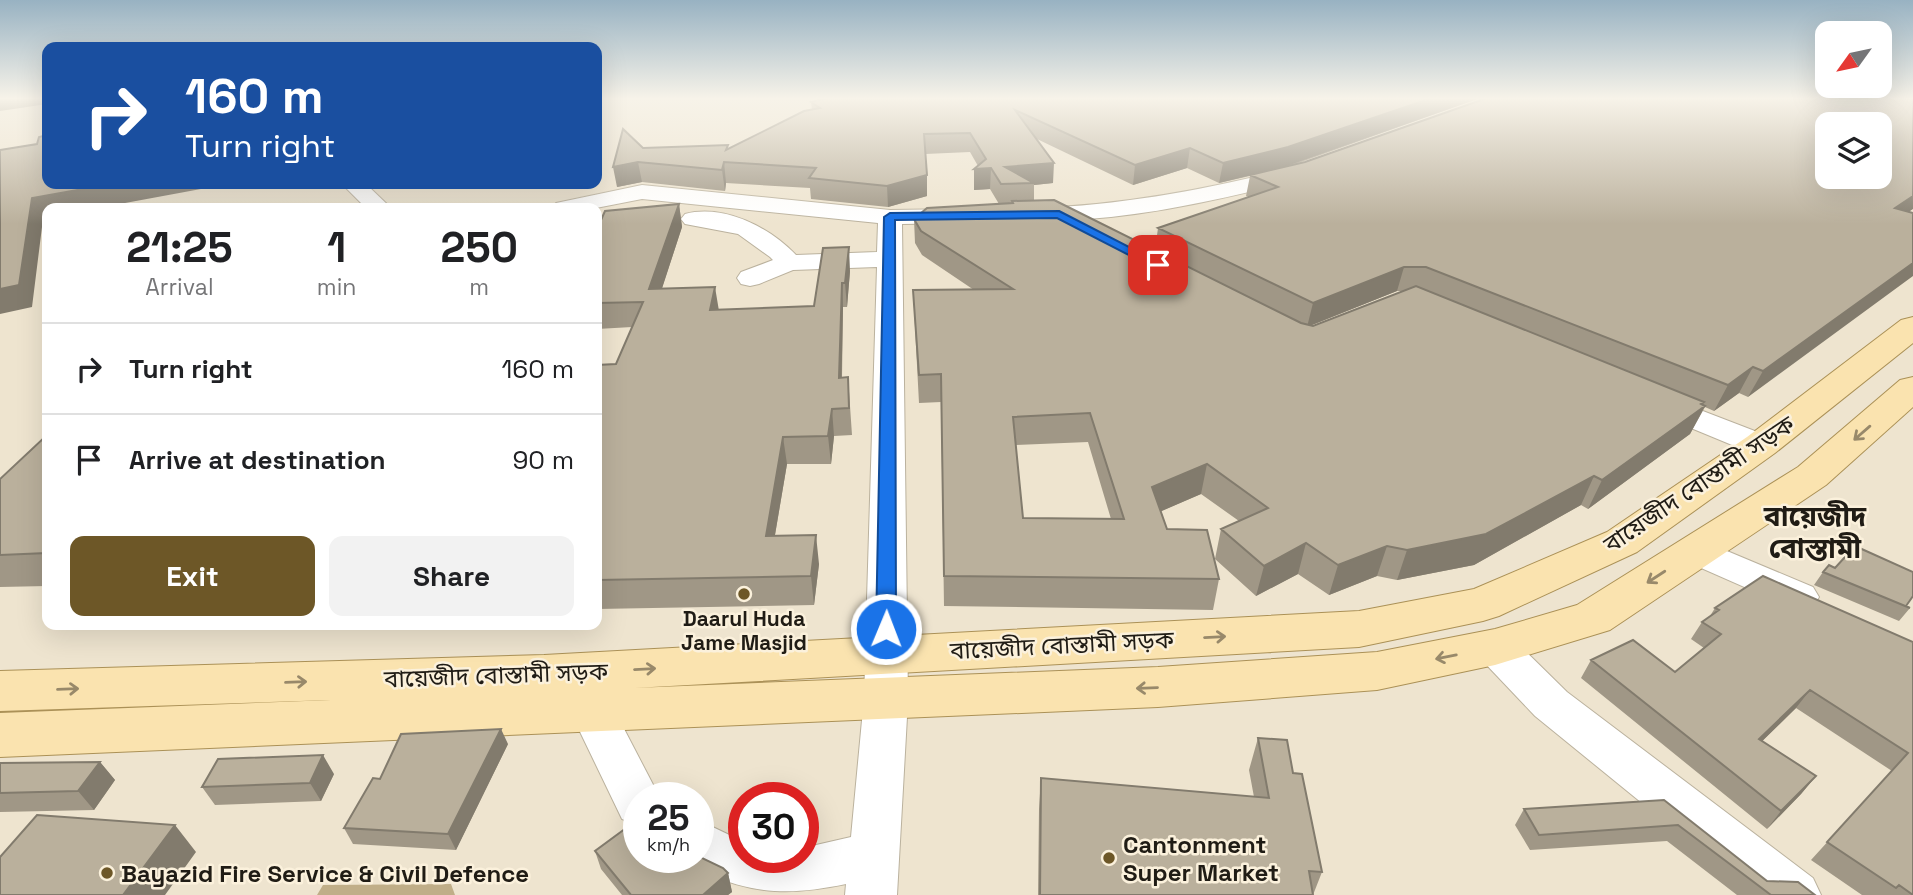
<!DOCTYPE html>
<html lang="en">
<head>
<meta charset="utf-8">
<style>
	body { margin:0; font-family:"Space Grotesk","Noto Sans Bengali",sans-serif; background:#f2f2f2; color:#202124; height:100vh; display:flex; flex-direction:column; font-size:26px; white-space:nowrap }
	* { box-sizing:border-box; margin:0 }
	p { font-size:23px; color:#757577 }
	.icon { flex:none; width:38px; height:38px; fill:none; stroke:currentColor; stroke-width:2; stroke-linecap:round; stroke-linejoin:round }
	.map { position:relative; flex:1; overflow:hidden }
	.panel { position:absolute; left:42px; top:203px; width:560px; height:427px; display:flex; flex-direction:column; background:#fff; border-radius:14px; box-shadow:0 7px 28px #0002 }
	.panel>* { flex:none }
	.banner { position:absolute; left:42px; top:42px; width:560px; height:147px; border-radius:14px; box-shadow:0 7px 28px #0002; background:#1a4fa0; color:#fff; overflow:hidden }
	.needle { width:46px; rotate:237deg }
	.controls { position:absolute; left:1815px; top:21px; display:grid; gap:14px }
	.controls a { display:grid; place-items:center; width:77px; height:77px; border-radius:14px; background:#fff; box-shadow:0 7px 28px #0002; font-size:35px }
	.speed { position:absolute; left:623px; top:782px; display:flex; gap:14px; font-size:35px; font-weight:700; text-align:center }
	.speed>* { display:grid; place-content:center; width:91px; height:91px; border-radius:50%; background:#fff; box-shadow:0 7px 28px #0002; line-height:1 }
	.speed small { font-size:18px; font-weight:400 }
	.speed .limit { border:10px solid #d22; background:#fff; color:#111 }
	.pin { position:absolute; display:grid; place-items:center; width:60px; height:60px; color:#fff; margin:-30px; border-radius:14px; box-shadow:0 4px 10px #0006 }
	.me { position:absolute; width:77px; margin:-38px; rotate:1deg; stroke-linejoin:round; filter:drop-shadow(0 0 5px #0008) }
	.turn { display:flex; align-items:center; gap:24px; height:147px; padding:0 28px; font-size:32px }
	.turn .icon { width:91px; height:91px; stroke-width:2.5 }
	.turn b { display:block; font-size:49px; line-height:60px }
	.eta { display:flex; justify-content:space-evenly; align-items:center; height:119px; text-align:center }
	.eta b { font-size:42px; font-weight:700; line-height:49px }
	.action { display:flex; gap:14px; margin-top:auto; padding:14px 28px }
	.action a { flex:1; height:80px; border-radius:14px; background:#6d5727; color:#fff; font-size:28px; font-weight:700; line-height:80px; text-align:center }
	.action a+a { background:#f2f2f2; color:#202124 }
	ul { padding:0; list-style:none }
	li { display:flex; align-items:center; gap:21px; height:91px; padding:0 28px; border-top:2px solid #e0e0e0 }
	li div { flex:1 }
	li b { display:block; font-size:26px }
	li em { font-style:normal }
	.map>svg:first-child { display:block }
	.water { fill:#c0ae88 }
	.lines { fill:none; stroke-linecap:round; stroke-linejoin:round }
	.minor-casing { stroke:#bbb29e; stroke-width:2 }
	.major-casing { stroke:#ab9157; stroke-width:2 }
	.minor { fill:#fff; fill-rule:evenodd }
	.major { fill:#fae3af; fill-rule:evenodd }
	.wall { fill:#a09786; fill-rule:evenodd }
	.shaded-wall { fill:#827b6d }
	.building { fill:#bab09c; stroke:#827b6d; stroke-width:2; fill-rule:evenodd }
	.oneway { stroke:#98896a }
	.route { fill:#1a73e8; stroke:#114b97; stroke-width:2 }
	.poi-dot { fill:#6d5727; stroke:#fbf1dc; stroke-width:2.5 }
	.labels { text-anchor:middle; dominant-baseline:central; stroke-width:5; stroke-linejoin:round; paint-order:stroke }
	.poi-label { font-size:21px; font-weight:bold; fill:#201c15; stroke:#fbf1dc }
	.near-street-label { font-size:24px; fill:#201c15; stroke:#fbf1dc }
	.near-poi-label { font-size:24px; font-weight:bold; fill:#201c15; stroke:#fbf1dc; text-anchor:start }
	.district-label { font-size:28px; font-weight:bold; fill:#201c15; stroke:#fbf1dc }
</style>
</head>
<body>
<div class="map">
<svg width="1913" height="895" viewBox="0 0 1913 895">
	<rect width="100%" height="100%" fill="#eee4cf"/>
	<path class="water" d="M 451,884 L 455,895 L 317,895 L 323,885 Z"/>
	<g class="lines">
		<defs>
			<path id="minor" d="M 1291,168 L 1299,170 L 1302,175 L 1299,180 C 1229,197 1159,214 1088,219 C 1069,221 1047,225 1029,220 L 1025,215 L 1029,210 L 1037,208 C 1124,205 1207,189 1291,168 Z
				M 342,184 L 366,184 L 391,208 L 366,208 Z
				M 642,185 L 890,210 L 962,209 L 970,211 L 974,216 L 970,221 L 962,223 L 902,224 L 908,699 L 897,895 L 845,895 L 846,884 C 793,895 757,895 708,874 C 698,869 688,864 680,858 L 698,858 L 698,820 L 744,842 L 744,858 L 803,858 L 803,848 L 851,837 L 864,699 L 877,267 L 793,270 L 759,284 L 750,286 L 741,284 L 737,278 L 741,272 L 773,260 L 770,257 L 738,234 L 685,224 L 681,219 L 685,214 C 724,204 769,227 796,255 L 877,252 L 878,223 L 642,199 L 596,208 L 552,208 L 556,203 Z
				M 1656,393 L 1773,438 L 1778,445 L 1773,452 L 1761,455 L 1749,452 L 1645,409 L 1640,402 L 1645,395 Z
				M 1696,538 L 1813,587 L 1819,597 L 1813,607 L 1799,611 L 1683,560 L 1677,551 L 1683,542 Z
				M 1495,631 L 1510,636 L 1567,692 L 1813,878 L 1821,895 L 1755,895 L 1535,716 L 1480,658 L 1474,647 L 1480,636 Z
				M 592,693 L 608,698 L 660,798 L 639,798 L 639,825 L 622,819 L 570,711 L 576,698 Z"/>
			<path id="major" d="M 1913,317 L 1913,343 L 1775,453 L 1637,552 L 1499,616 L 1483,621 L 1359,647 L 634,688 L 1158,667 L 1377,652 L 1495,629 L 1577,605 L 1798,467 L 1900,380 L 1913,377 L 1913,407 L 1826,485 L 1610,630 L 1495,665 L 1377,690 L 1158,707 L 0,757 L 0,713 L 331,700 L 0,711 L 0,671 L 544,655 L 1359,611 L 1474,589 L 1607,532 L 1747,437 L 1901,320 Z"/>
		</defs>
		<use href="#minor" class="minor-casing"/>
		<use href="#major" class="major-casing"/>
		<use href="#minor" class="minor"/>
		<use href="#major" class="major"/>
	</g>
	<path class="wall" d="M 828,98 L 1480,98 L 1290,166 L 1909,212 L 1748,397 L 1739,393 L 1714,411 L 1705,407 L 1690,434 L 1588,509 L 1581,505 L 1474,565 L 1397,580 L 1377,576 L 1329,595 L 1298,574 L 1256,596 L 1215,559 L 1221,529 L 1239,521 L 1201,494 L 1161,511 L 1167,529 L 1219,579 L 1213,610 L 944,606 L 941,402 L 919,403 L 913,290 L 974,290 L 922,255 L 915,243 L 914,219 L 999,204 L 990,189 L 974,190 L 978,166 L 970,152 L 925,154 L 927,196 L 888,207 L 811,199 L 810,188 L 726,183 L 725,191 L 642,182 L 617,187 L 643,148 L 728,145 L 728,149 L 812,110 L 811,102 ZM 1037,139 L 1133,185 L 1187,168 L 1219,183 L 1250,176 L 1246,196 L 1249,197 L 1158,228 L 1155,250 L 1034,201 L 1034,185 L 1053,183 ZM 1397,291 L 1404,291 L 1313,326 L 1312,325 ZM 1088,442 L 1111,519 L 1023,518 L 1016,445 Z
		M 679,204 L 682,227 L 662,288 L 719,310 L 814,306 L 850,271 L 847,307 L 843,307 L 842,378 L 848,377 L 852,435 L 834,436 L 831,464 L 787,464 L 775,535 L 819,564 L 814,605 L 597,609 L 597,365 L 616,364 L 632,327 L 597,329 L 597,229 Z
		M 47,435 L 47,586 L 0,587 L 0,479 Z
		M 1835,568 L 1906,606 L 1910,608 L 1899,621 L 1814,585 L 1823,572 Z
		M 1715,608 L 1913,642 L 1913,895 L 1862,895 L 1811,860 L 1892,771 L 1796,708 L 1762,741 L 1816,776 L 1801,794 L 1767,829 L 1581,678 L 1591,660 L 1675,672 L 1704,648 L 1691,639 L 1702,622 L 1710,616 Z
		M 1258,738 L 1293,773 L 1322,872 L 1313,895 L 1038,895 L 1039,809 L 1041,778 L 1254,797 L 1249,770 Z
		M 508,744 L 456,850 L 353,844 L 344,828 L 380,779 Z
		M 100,762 L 115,780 L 94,810 L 0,812 L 0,763 Z
		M 334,774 L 321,801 L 215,805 L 202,787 Z
		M 1664,800 L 1767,881 L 1815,895 L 1737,895 L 1667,841 L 1530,850 L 1515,825 L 1524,809 Z
		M 595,851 L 639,858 L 728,873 L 732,892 L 728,895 L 622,895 L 601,869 Z"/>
	<path class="shaded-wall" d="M 0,98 L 47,98 L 47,104 L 0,111 Z
		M 1432,98 L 1480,98 L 1284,167 L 1219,183 L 1223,163 Z
		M 1190,148 L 1187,168 L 1133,185 L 1135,165 Z
		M 638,162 L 642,182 L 617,187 L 613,167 Z
		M 724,162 L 726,183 L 725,191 L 722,170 Z
		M 1054,163 L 1053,183 L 1034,185 L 1034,183 L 1005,167 Z
		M 991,168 L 990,189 L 974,190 L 974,169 Z
		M 927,175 L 927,196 L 888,207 L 887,186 Z
		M 111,184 L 228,184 L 98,208 L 47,208 L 47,218 L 43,219 L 32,307 L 0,314 L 0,289 L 32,198 Z
		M 1913,196 L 1913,209 L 1882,230 L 1895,208 Z
		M 679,204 L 682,227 L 654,313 L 649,289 Z
		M 849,247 L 850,271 L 847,307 L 845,283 Z
		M 1913,263 L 1913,276 L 1748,397 L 1763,371 Z
		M 1404,267 L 1397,291 L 1307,327 L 1313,303 Z
		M 842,283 L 843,307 L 841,404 L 839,378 Z
		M 715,287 L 719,311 L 710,310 Z
		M 1753,367 L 1739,393 L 1714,411 L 1728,385 Z
		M 1704,402 L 1700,410 L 1705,406 L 1690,434 L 1588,509 L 1602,480 Z
		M 832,409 L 834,436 L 831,464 L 828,436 Z
		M 783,437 L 787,464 L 770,564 L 766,536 Z
		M 1207,464 L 1201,494 L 1148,517 L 1152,487 Z
		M 1594,476 L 1581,505 L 1474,565 L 1397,580 L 1407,550 Z
		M 816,535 L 819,564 L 814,605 L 811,576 Z
		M 1306,543 L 1298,574 L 1256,596 L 1264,566 Z
		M 1387,546 L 1377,576 L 1329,595 L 1338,565 Z
		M 1810,690 L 1796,708 L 1746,757 L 1759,739 Z
		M 501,729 L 508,744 L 456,850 L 448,834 Z
		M 323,755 L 334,774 L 321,801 L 310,783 Z
		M 100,762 L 115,780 L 94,810 L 78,791 Z
		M 1816,776 L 1801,794 L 1767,829 L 1781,811 Z
		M 175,825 L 196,852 L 165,895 L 123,895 Z
		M 728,873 L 732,892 L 728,895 L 703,895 Z"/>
	<path class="building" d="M 828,98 L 1432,98 L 1288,147 L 1223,163 L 1190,148 L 1135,165 L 1015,110 L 1054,163 L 1005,167 L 1034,183 L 1001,184 L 991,168 L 974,169 L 986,159 L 970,133 L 924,134 L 927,175 L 887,186 L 809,178 L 816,168 L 724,162 L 722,170 L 638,162 L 613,167 L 623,129 L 643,148 L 728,145 L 726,150 L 804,111 L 820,108 L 811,102 Z
		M 1487,98 L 1913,98 L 1913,196 L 1895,208 L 1913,213 L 1913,263 L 1763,371 L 1753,367 L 1728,385 L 1426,267 L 1404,267 L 1313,303 L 1158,228 L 1278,187 L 1250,175 L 1305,162 ZM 1827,124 L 1880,124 L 1880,177 L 1827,177 Z
		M 47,135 L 47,184 L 111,184 L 32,198 L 19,285 L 0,289 L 0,150 L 37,144 L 39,137 Z
		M 1054,200 L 1301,323 L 1313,326 L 1416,286 L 1704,402 L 1701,404 L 1705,406 L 1602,480 L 1594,476 L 1486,534 L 1407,550 L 1387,546 L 1338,565 L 1306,543 L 1264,566 L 1221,529 L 1268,508 L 1207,464 L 1152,487 L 1167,529 L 1207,530 L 1219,579 L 944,576 L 941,374 L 919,375 L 913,290 L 1013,289 L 921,231 L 914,219 L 927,208 L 1013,203 L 1012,201 ZM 1090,413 L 1124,519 L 1023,518 L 1013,417 Z
		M 679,204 L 649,289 L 715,287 L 710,310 L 814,306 L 823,248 L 849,247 L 845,283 L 842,283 L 839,378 L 848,377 L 849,408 L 832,409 L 828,436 L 783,437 L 766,536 L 816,535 L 811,576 L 597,580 L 597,365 L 616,364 L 643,302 L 597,303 L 597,229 L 605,211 Z
		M 47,435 L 47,553 L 0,555 L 0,479 Z
		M 1855,546 L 1913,572 L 1913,596 L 1906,606 L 1910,608 L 1823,572 L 1829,565 L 1835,568 Z
		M 1763,576 L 1913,642 L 1913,895 L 1899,885 L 1896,888 L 1827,842 L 1908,753 L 1810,690 L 1759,739 L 1816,776 L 1781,811 L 1591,660 L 1633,640 L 1675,672 L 1721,634 L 1702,622 L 1719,610 L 1715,608 Z
		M 501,729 L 448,834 L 344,828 L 373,778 L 380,779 L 401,734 Z
		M 1258,738 L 1287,740 L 1293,773 L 1302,774 L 1322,872 L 1309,871 L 1313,895 L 1040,895 L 1041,778 L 1269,798 Z
		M 323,755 L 310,783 L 202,787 L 218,759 Z
		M 100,762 L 78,791 L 0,793 L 0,763 Z
		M 1664,800 L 1767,881 L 1798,882 L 1815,895 L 1771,895 L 1678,825 L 1539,835 L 1524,809 Z
		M 37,815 L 175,825 L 123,895 L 0,895 L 0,857 Z
		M 637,820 L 639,822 L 639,858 L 698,858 L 698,856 L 723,868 L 728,873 L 703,895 L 631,895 L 595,851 Z"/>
	<defs><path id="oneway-shaft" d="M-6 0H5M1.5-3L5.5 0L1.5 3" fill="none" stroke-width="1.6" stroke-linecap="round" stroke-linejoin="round" transform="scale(1.75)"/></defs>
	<g class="oneway">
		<use href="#oneway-shaft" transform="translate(1862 433) rotate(139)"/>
		<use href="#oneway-shaft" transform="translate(1656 577) rotate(147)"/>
		<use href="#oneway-shaft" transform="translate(1215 637) rotate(-3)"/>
		<use href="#oneway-shaft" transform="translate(1446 657) rotate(169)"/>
		<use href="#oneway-shaft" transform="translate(645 669) rotate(-3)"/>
		<use href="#oneway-shaft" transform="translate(296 682) rotate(-2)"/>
		<use href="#oneway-shaft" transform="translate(1147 688) rotate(178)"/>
		<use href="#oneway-shaft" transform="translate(68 689) rotate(-2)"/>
	</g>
	<linearGradient id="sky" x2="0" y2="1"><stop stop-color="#98b2c2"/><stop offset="0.44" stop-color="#f7f3e9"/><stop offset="1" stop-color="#f7f3e9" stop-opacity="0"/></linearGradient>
	<rect width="1913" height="224" fill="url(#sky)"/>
	<path class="route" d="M 1059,211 L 1164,265 L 1154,268 L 1057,218 L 895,220 L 896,629 L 893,634 L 886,636 L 879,634 L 876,629 L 884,217 L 890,213 Z"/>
	<g class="poi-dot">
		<circle cx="744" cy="594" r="7"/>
		<circle cx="1109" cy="858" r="7"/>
		<circle cx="107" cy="873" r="7"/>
	</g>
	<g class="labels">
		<g class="poi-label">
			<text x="744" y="618">Daarul Huda<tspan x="744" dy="24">Jame Masjid</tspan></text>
		</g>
		<g class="near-street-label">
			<text transform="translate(1699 484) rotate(-34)">বায়েজীদ বোস্তামী সড়ক</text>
			<text transform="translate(1062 645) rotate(-3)">বায়েজীদ বোস্তামী সড়ক</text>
			<text transform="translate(496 675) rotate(-2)">বায়েজীদ বোস্তামী সড়ক</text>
		</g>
		<g class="near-poi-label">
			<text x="1123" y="844">Cantonment<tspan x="1123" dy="28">Super Market</tspan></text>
			<text x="121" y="873">Bayazid Fire Service &amp; Civil Defence</text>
		</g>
		<g class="district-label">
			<text x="1815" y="516">বায়েজীদ<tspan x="1815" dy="32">বোস্তামী</tspan></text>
		</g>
	</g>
</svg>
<div class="controls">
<a><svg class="needle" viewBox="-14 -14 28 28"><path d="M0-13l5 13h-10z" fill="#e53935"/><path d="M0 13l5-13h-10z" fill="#757577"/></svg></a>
<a><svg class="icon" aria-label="layers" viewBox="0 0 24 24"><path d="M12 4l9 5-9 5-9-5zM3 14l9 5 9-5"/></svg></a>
</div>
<div class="speed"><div>25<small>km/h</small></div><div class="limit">30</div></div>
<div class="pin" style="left:1158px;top:265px;background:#d93025"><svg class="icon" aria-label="arrive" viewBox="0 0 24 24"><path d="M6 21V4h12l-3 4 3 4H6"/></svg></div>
<svg class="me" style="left:886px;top:629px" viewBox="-20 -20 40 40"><circle r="17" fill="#1a73e8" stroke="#fff" stroke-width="3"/><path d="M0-11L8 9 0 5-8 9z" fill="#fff"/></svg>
<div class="banner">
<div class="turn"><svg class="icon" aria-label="right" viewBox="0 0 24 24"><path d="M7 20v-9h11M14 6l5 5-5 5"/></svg><div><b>160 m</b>Turn right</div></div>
</div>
<section class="panel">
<div class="eta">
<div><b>21:25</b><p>Arrival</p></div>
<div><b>1</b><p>min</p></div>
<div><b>250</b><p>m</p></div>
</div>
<ul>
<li><svg class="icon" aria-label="right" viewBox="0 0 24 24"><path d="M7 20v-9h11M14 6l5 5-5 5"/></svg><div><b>Turn right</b></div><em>160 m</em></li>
<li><svg class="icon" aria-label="arrive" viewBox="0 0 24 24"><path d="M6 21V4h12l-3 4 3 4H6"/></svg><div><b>Arrive at destination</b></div><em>90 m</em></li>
</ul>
<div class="action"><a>Exit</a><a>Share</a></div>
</section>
</div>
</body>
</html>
